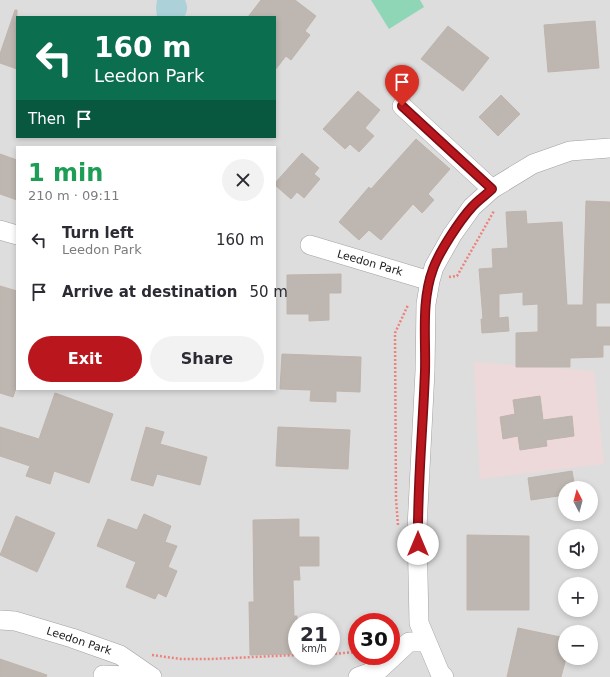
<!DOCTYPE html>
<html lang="en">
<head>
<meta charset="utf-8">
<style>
	body { margin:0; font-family:"DejaVu Sans",sans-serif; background:#f2f2f3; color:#2b2b33; height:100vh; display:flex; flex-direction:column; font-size:15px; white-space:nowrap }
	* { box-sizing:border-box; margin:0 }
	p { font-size:13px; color:#7c7c81 }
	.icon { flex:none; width:22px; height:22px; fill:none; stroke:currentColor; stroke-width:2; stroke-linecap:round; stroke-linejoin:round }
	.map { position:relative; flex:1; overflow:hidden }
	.panel { position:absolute; left:16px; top:146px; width:260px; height:244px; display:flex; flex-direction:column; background:#fff; border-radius:0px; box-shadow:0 2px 6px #0003 }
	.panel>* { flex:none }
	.banner { position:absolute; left:16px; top:16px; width:260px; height:122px; border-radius:0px; box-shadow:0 2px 6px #0003; background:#0b6e4f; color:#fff; overflow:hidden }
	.needle { width:26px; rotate:354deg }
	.buttons { position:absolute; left:558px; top:481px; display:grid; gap:8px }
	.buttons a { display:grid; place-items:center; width:40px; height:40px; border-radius:50%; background:#fff; box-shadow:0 2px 6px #0003; font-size:20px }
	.speed { position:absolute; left:288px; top:613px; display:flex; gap:8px; font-size:20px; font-weight:700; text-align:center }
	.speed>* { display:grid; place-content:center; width:52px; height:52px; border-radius:50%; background:#fff; box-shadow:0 2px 6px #0003; line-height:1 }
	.speed small { font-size:10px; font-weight:400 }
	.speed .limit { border:6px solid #d22; background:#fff; color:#111 }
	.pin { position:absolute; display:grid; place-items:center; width:34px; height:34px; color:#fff; margin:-41px -17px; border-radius:50% 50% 50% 0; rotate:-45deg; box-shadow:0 0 4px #0007 }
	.pin .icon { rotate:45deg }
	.me { position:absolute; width:44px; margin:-22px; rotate:0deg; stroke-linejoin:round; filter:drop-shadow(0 0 3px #0008) }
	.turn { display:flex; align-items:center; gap:14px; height:84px; padding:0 12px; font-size:18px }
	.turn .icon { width:52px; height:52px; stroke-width:2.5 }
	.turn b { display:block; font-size:28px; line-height:34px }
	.then { display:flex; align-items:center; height:38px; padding:0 12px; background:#0003; gap:8px; font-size:15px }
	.round { display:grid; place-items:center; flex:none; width:42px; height:42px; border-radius:21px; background:#f2f2f3 }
	.summary { display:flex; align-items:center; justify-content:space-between; height:68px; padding:0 12px }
	h1 { font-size:24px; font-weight:600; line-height:30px; color:#1e9e55 }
	.button { display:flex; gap:8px; margin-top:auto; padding:8px 12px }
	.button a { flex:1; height:46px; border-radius:24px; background:#ba161e; color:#fff; font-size:16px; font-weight:600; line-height:46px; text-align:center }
	.button a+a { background:#f2f2f3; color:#2b2b33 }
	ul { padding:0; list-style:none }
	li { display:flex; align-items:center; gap:12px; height:52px; padding:0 12px }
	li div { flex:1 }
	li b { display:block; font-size:15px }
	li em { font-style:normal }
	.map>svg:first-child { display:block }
	.residential { fill:#dedddd; fill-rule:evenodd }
	.commercial { fill:#eed9da }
	.pitch { fill:#8fd6b7 }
	.water { fill:#add1d8 }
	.building { fill:#bdb6b1; stroke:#c0b4ac }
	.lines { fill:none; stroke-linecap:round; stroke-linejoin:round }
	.minor-casing { stroke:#a1a1a1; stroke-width:20 }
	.path { stroke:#eb837e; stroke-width:2.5; stroke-dasharray:2 2; stroke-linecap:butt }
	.minor { stroke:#fff; stroke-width:19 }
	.route-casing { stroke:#790e14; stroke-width:10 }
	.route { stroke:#ba161e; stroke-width:7 }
	.labels { text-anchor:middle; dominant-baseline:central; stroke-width:3; stroke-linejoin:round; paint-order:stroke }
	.street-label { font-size:11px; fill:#202020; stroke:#fff }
</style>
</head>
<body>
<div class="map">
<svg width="610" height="677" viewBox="0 0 610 677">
	<rect width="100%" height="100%" fill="#f0ede8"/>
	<path class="residential" d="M 0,0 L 610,0 L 610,677 L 0,677 ZM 17,17 L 275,17 L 275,137 L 17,137 ZM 17,147 L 275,147 L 275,389 L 17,389 ZM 565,488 L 591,488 L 591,514 L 565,514 ZM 565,536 L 591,536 L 591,562 L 565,562 ZM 565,584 L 591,584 L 591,610 L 565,610 ZM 297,622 L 331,622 L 331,656 L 297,656 ZM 357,622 L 391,622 L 391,656 L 357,656 ZM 565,632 L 591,632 L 591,658 L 565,658 Z"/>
	<path class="commercial" d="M 474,362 L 594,371 L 604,464 L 480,479 Z"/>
	<path class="pitch" d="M 371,0 L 420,0 L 424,7 L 389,29 Z"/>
	<path class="water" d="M 157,0 L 185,0 C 188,7 188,11 184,17 L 157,17 L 156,8 Z"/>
	<path class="building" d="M 261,0 L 295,0 L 316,16 L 305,31 L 310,35 L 291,60 L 286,56 L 275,70 L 275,17 L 248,17 Z
		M 15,10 L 17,10 L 17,69 L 0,63 L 0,54 Z
		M 595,21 L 599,68 L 548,72 L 544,25 Z
		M 448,26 L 489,58 L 463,91 L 421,59 Z
		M 358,91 L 380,110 L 365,128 L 374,136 L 359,152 L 350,144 L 345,149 L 323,129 Z
		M 501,95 L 520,114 L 498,136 L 479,117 Z
		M 416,139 L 450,169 L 428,194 L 434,200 L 422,213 L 413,204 L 381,240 L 369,230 L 359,240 L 339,222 L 369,187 L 371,189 Z
		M 302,153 L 319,168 L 314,174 L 320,179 L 304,198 L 297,192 L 291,199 L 275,185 L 275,183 Z
		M 0,154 L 17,160 L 17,200 L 0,194 Z
		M 586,201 L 610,202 L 610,303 L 596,303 L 596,327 L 610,327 L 610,345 L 603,345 L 603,357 L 570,358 L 570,367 L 516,367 L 516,333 L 538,332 L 538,304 L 523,305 L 523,292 L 499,294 L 499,318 L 508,317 L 509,331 L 482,333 L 481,319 L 483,319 L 479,269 L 493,268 L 492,249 L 508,248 L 506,212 L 526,211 L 527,224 L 562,222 L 567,305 L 583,305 Z
		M 341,274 L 341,293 L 329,293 L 329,320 L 309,321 L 309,314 L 287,314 L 287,275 Z
		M 0,286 L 17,291 L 17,385 L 13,397 L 0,393 Z
		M 282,354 L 361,357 L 360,392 L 336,391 L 336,402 L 310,401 L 311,390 L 280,389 Z
		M 55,393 L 113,414 L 89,483 L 54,471 L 50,484 L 26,476 L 30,466 L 0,456 L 0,427 L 39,439 Z
		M 540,396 L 543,420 L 572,416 L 574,436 L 546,440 L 547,446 L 520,450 L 518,436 L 503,439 L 500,417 L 515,414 L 513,400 Z
		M 146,427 L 164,432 L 160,444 L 207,457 L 200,485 L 157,474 L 153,486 L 131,480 Z
		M 278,427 L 350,430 L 348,469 L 276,466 Z
		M 572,471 L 575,488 L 565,488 L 565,495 L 531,500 L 528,478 Z
		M 144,514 L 171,526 L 165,542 L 177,546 L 168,567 L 177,571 L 166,597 L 158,593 L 155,599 L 126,587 L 136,562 L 97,546 L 108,519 L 137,530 Z
		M 16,516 L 55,533 L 37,572 L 0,555 Z
		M 299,519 L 299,537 L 319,537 L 319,566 L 299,566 L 300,580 L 293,580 L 294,616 L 297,616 L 297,641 L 291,641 L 291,654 L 250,655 L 249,602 L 254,602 L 253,520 Z
		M 467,535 L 529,536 L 529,610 L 467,610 Z
		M 518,628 L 565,638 L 565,662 L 561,677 L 507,677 Z
		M 0,659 L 47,675 L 46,677 L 0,677 Z"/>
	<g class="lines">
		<defs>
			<path id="minor" d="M 402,106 L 492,189
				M 0,230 L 17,235
				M 310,245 L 430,281
				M 0,620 L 15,621 L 72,638 L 120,655 L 152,677
				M 103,675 L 152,677
				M 358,677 L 380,669 L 409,642 L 426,642
				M 444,677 L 440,673 L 419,623 L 417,528 L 425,371 L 426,304 L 430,281 L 434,267 L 452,235 L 472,207 L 492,189 L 533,164 L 570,151 L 610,148"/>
		</defs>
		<use href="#minor" class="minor-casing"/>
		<path class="path" d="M 449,277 L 457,276 L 494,211
			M 398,525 L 396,499 L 395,333 L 408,305
			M 331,654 L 357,652
			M 152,655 L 181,659 L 211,659 L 297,655"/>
		<use href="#minor" class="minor"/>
	</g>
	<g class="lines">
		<defs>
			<path id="route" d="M 402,106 L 492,189 C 486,195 478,200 472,207 C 460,220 439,252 433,269 C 421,301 426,338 425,371 C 423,429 417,487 418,544"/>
		</defs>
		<use href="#route" class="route-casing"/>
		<use href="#route" class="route"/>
	</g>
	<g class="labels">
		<g class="street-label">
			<text transform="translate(370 263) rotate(16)">Leedon Park</text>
			<text transform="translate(79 641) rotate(18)">Leedon Park</text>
		</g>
	</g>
</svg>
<div class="buttons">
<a><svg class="needle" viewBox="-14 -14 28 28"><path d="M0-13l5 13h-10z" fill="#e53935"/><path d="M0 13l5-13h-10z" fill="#7c7c81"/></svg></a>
<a><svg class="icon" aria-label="sound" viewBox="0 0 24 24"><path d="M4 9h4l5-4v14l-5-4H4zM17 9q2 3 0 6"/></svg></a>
<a>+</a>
<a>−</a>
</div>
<div class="speed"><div>21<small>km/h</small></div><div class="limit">30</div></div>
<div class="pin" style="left:402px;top:106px;background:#d93025"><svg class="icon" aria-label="arrive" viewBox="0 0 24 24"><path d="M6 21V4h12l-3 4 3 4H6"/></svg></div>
<svg class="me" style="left:418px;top:544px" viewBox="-20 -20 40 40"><circle r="19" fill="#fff"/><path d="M0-13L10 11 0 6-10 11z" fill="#ba161e"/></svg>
<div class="banner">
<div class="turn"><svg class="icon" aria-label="left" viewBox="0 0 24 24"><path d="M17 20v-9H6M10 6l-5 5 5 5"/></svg><div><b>160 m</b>Leedon Park</div></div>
<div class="then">Then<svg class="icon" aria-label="arrive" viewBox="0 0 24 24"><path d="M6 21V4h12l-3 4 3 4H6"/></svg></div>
</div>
<section class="panel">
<div class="summary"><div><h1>1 min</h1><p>210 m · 09:11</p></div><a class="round"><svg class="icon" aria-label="close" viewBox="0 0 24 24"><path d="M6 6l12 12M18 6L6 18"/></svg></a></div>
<ul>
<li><svg class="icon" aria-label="left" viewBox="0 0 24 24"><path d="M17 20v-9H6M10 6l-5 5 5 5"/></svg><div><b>Turn left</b><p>Leedon Park</p></div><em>160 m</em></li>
<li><svg class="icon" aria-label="arrive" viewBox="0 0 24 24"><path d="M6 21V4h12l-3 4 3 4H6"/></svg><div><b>Arrive at destination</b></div><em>50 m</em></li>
</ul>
<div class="button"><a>Exit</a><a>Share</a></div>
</section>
</div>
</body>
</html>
